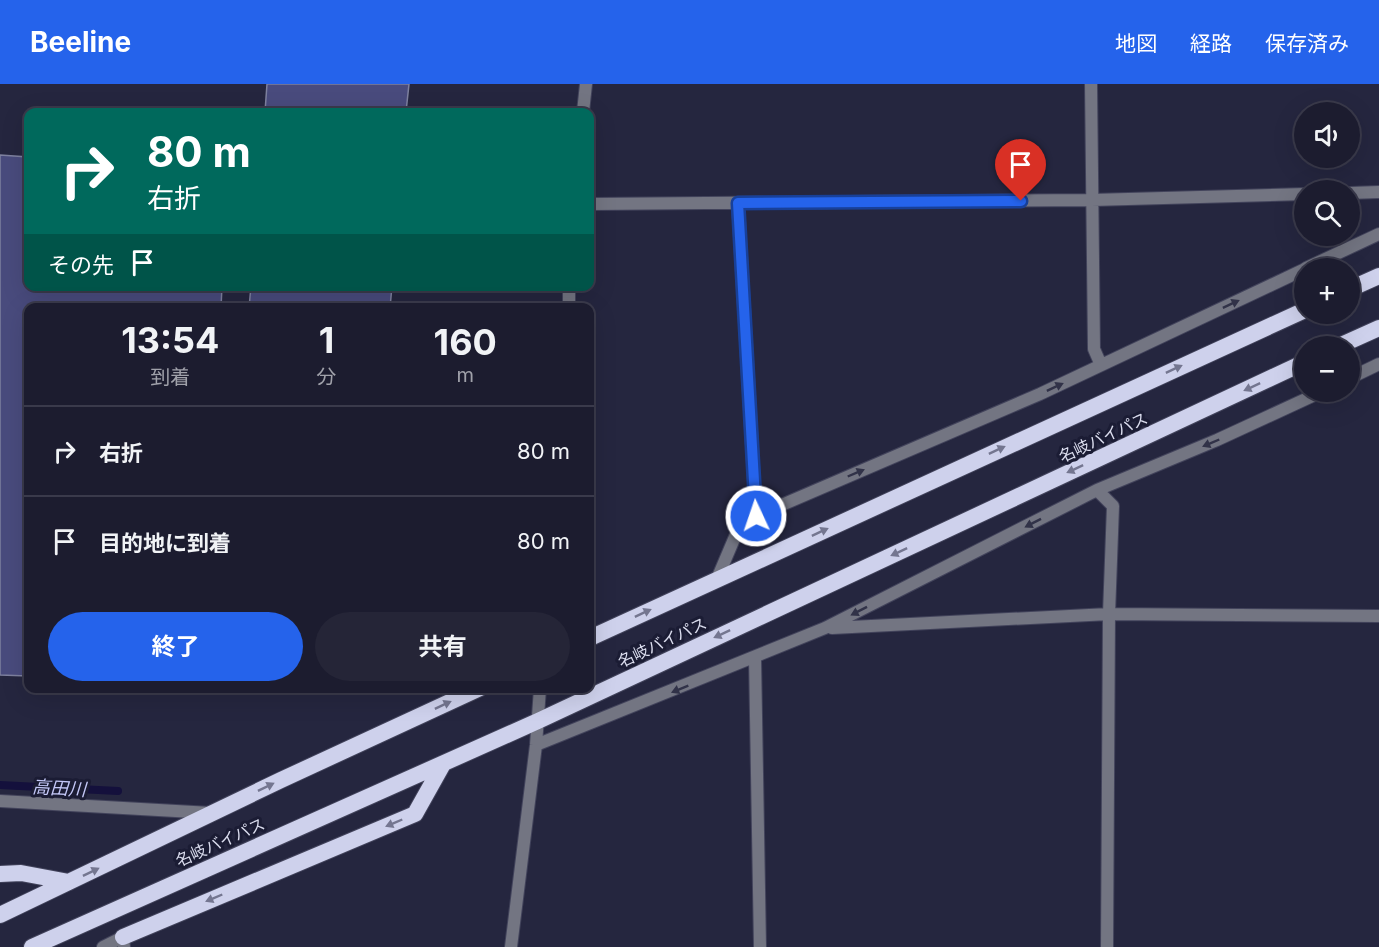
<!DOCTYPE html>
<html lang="ja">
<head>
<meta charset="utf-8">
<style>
	body { margin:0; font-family:Inter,"Noto Sans JP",sans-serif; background:#252537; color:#f1f3f6; height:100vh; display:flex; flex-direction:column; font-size:22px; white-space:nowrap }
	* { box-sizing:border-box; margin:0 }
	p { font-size:20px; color:#a0a1aa }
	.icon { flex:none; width:33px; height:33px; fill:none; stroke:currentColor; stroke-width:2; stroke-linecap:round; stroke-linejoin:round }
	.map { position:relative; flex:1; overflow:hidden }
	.details { position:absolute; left:24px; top:219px; width:570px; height:390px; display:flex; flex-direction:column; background:#1c1c2f; border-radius:12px; box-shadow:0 6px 24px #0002,0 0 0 2px #3a3a4b }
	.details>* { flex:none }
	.hud { position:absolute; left:24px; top:24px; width:570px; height:183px; border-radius:12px; box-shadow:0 6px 24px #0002,0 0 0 2px #3a3a4b; background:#00695c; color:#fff; overflow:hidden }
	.tools { position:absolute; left:1294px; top:18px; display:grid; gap:12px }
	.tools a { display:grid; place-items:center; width:66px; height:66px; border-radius:50%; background:#1c1c2f; box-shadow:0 6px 24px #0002,0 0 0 2px #3a3a4b; font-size:30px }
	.pin { position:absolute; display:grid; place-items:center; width:51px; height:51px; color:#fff; margin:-62px -26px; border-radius:50% 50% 50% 0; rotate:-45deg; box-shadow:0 0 6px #0007 }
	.pin .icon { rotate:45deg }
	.me { position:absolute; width:66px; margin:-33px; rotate:357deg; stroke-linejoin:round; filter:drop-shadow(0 0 4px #0008) }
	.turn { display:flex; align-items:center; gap:21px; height:126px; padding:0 24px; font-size:27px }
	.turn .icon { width:78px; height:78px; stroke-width:2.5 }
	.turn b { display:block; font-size:42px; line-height:51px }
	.then { display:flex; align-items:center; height:57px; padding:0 24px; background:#0003; gap:12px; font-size:22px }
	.eta { display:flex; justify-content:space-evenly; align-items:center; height:102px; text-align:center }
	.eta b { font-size:36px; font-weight:700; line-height:42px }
	.button { display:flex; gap:12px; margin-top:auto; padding:12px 24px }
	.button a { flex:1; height:69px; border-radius:36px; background:#2563eb; color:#fff; font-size:24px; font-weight:700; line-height:69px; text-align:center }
	.button a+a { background:#252537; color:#f1f3f6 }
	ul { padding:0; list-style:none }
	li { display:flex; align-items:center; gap:18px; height:90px; padding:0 24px; border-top:2px solid #3a3a4b }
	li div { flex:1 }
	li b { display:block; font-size:22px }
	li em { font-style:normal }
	header { display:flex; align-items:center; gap:36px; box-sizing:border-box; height:84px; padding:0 30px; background:#2563eb; color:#fff }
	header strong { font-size:28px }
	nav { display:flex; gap:33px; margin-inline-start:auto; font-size:21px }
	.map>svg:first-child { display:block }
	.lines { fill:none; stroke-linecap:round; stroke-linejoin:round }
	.stream { stroke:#14103c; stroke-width:8 }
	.building { fill:#494b7d; stroke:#7e819f; stroke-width:1.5 }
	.minor-casing { stroke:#42435b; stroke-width:14 }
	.tertiary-casing { stroke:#42435b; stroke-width:14 }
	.trunk-casing { stroke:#42435b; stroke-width:18 }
	.minor { stroke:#737582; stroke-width:12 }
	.tertiary { stroke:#737582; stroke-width:12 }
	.trunk { stroke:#ced1ec; stroke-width:16 }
	.oneway { fill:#313248 }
	.oneway2 { fill:#747690 }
	.route-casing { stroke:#184099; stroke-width:15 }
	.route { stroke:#2563eb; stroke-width:10 }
	.labels { text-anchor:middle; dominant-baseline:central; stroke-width:6; stroke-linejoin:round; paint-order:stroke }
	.street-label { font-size:16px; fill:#dbddee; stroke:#1b1c34 }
	.water-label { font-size:18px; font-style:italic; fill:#c4c8f8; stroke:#1b1c34 }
</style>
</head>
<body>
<header>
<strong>Beeline</strong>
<nav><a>地図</a><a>経路</a><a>保存済み</a></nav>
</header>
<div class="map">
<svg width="1379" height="863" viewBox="0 0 1379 863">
	<rect width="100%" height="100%" fill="#25263f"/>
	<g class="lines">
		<path class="stream" d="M 0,701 L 118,707"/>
	</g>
	<path class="building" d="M 267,0 L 409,0 L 406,28 L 265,28 Z
		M 0,71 L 28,73 L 28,202 L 222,202 L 221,224 L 28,224 L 28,592 L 0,591 Z
		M 251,202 L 392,202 L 390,224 L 249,224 Z"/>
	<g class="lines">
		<defs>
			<path id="minor" d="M 1091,0 L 1094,265 L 1101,281
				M 1350,109 L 1379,108
				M 738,119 L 756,432
				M 590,120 L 1092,116 L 1305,110
				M 1306,184 L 1379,150
				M 1350,294 L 1379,280
				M 1097,406 L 1113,422 L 1109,530 L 1107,863
				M 717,495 L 737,448 L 756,432 L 1040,310 L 1305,185
				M 832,544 L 1109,530 L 1379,532
				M 755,574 L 760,863
				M 536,661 L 825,544 L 1097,406 L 1217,356 L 1321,308
				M 0,717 L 211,729
				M 103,863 L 123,853 L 124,863
				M 511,863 L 536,661 L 540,604"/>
			<path id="tertiary" d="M 583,28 L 586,0
				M 569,224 L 569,202"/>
			<path id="trunk" d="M 1350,205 L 1379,192
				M 1339,262 L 1379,244
				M 590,554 L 1305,226
				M 0,790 L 21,789 L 69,798
				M 0,831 L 281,696 L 480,604
				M 123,853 L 415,730 L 443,680
				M 32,863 L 538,637 L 1305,278"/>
		</defs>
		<use href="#minor" class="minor-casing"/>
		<use href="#tertiary" class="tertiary-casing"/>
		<use href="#trunk" class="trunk-casing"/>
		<use href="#minor" class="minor"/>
		<use href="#tertiary" class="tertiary"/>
		<use href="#trunk" class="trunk"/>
	</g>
	<defs><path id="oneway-solid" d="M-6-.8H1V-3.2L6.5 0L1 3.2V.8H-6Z" transform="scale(1.5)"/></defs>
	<g class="oneway">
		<use href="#oneway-solid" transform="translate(1231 220) rotate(-25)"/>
		<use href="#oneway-solid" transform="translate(1055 303) rotate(-25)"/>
		<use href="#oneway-solid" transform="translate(1211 359) rotate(157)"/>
		<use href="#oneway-solid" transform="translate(856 389) rotate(-23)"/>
		<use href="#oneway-solid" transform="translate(1033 439) rotate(153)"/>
		<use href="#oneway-solid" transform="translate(859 527) rotate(153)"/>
		<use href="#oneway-solid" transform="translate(680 605) rotate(158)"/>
	</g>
	<g class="oneway2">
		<use href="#oneway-solid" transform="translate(1174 285) rotate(-25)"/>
		<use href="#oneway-solid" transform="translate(1252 303) rotate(155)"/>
		<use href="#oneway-solid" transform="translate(997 366) rotate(-25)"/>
		<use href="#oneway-solid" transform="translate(1075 385) rotate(155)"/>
		<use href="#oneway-solid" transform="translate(820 448) rotate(-25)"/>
		<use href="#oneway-solid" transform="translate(899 468) rotate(155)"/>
		<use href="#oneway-solid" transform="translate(643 529) rotate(-25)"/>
		<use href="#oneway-solid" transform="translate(722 550) rotate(155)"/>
		<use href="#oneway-solid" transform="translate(443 621) rotate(-25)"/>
		<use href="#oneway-solid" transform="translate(266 703) rotate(-26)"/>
		<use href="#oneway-solid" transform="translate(394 739) rotate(157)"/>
		<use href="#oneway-solid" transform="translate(91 788) rotate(-26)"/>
		<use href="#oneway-solid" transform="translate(214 814) rotate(157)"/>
	</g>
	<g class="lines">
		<defs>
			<path id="route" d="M 756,432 L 738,119 L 1021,117"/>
		</defs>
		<use href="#route" class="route-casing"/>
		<use href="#route" class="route"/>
	</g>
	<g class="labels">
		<g class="street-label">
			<text transform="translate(1103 353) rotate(-25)">名岐バイパス</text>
			<text transform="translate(662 558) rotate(-25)">名岐バイパス</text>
			<text transform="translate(220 758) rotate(-24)">名岐バイパス</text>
		</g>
		<g class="water-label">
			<text transform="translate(59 704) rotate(3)">高田川</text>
		</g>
	</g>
</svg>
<div class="tools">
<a><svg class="icon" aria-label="sound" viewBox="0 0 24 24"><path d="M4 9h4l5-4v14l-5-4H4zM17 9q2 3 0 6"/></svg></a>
<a><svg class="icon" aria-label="search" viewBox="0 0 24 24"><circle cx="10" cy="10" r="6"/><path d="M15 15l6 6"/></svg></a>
<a>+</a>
<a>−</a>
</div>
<div class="pin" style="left:1021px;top:117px;background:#d93025"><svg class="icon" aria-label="arrive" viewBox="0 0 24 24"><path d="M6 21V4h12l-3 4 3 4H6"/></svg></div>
<svg class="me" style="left:756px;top:432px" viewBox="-20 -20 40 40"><circle r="17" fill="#2563eb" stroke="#fff" stroke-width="3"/><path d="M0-11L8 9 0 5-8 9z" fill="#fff"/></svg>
<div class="hud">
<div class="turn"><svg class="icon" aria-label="right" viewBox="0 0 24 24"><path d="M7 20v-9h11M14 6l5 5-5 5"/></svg><div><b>80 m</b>右折</div></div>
<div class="then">その先<svg class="icon" aria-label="arrive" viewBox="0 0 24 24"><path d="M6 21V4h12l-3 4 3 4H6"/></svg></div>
</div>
<section class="details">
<div class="eta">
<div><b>13:54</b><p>到着</p></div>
<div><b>1</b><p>分</p></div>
<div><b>160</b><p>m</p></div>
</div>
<ul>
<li><svg class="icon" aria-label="right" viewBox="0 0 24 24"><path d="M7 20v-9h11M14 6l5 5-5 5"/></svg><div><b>右折</b></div><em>80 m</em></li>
<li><svg class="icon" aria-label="arrive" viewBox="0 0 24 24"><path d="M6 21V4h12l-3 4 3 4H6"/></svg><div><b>目的地に到着</b></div><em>80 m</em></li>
</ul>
<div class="button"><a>終了</a><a>共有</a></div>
</section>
</div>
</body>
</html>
